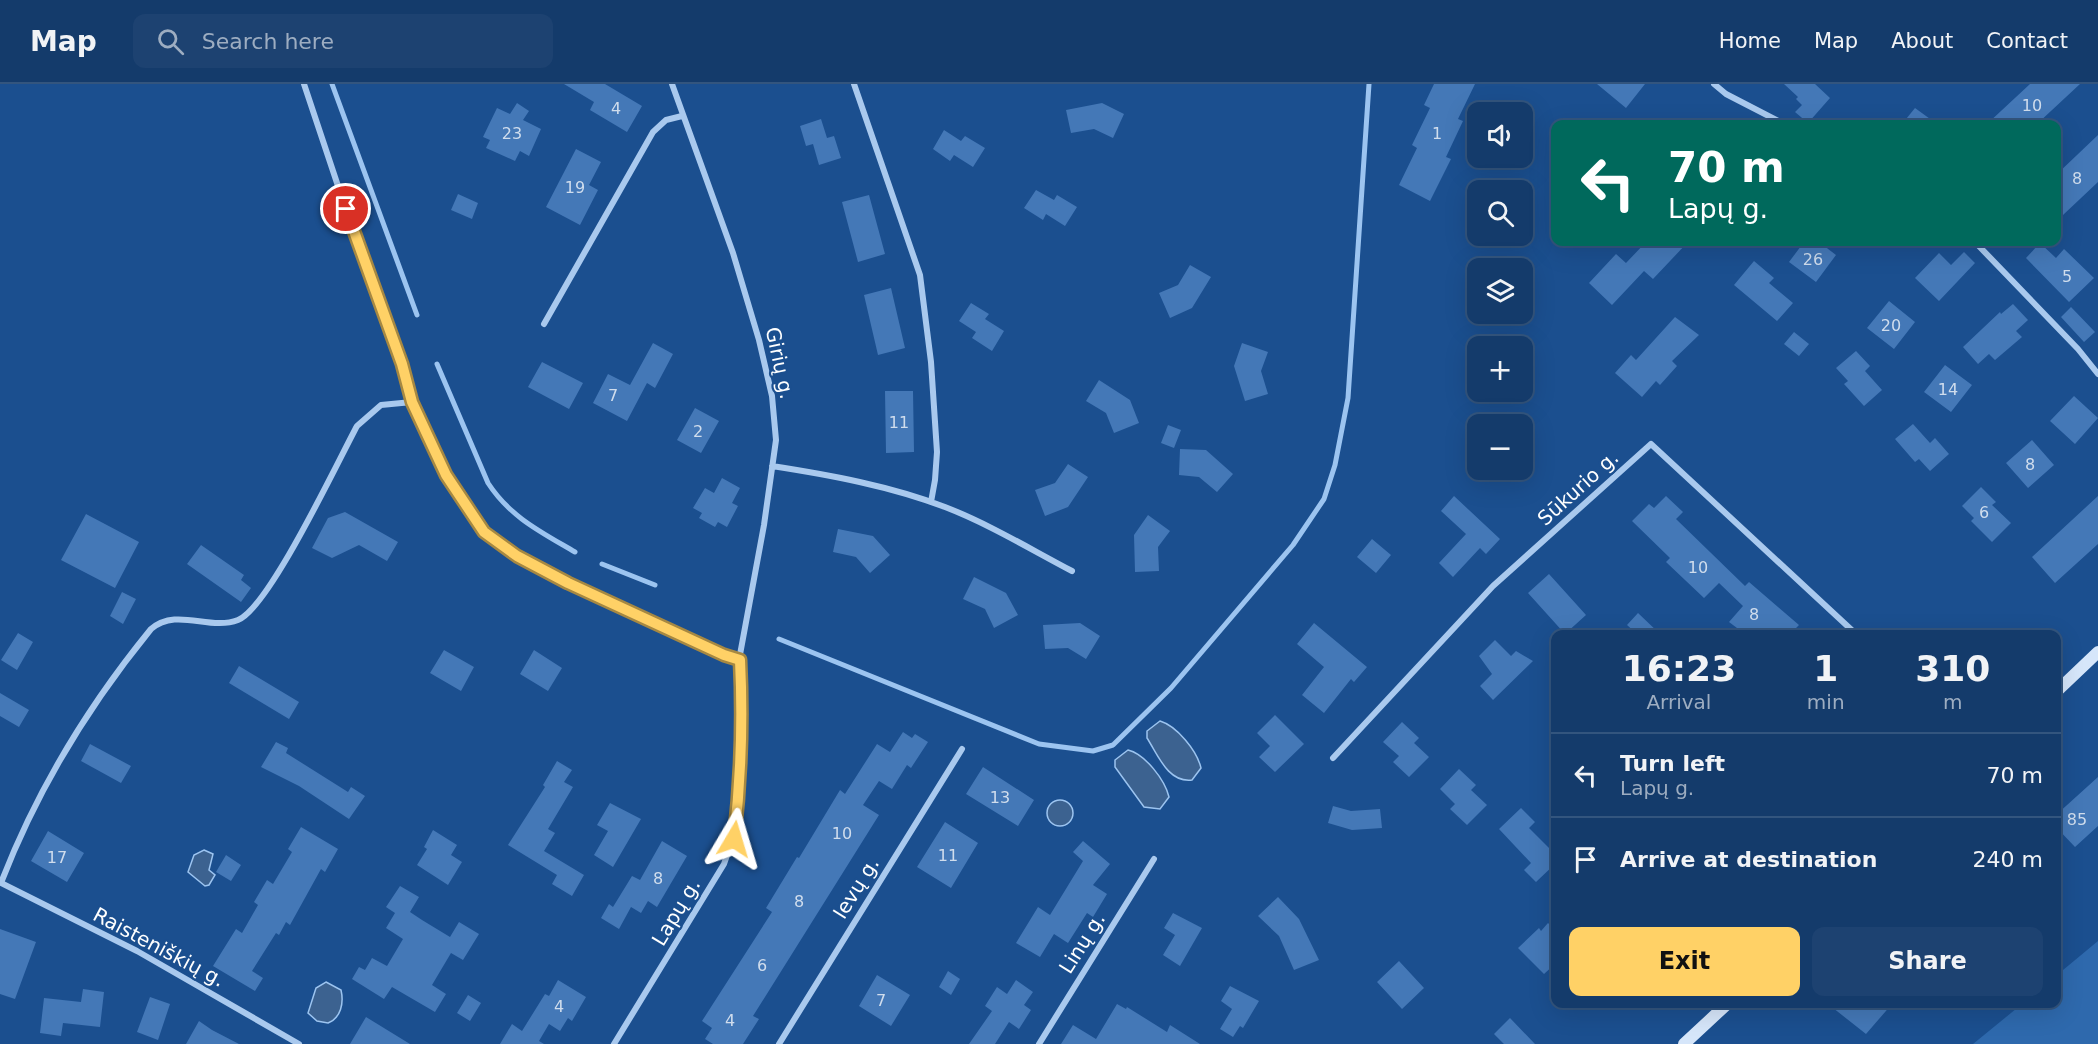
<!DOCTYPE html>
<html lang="en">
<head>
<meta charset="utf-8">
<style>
	body { margin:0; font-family:"DejaVu Sans",sans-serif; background:#1d4271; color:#f1f3f6; height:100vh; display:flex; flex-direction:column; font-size:22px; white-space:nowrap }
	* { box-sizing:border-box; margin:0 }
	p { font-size:20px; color:#9dadc1 }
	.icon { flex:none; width:33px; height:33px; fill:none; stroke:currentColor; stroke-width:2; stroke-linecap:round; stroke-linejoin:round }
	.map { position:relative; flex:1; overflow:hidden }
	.drawer { position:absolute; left:1551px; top:546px; width:510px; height:378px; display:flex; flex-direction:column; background:#143b6b; border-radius:12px; box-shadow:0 6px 24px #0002,0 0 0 2px #33557e }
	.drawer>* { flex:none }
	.top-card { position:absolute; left:1551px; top:36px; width:510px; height:126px; border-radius:12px; box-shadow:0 6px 24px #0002,0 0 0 2px #33557e; background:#00695c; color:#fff; overflow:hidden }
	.tools { position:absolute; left:1467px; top:18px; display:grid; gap:12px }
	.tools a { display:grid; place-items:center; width:66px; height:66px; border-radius:12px; background:#143b6b; box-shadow:0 6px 24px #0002,0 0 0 2px #33557e; font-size:30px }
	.pin { position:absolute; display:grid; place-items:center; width:51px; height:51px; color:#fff; margin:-26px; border:3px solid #fff; border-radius:50%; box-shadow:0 2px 6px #0007 }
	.me { position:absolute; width:66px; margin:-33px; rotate:7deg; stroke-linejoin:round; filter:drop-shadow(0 0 4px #0008) }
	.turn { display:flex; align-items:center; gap:21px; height:126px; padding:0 18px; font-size:27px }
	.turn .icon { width:78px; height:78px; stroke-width:2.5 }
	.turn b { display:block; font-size:42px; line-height:51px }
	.eta { display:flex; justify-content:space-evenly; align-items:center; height:102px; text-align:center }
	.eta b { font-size:36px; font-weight:800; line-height:42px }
	.action { display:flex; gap:12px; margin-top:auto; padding:12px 18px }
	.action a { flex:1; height:69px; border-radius:12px; background:#ffd166; color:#111; font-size:24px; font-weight:800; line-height:69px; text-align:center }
	.action a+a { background:#1d4271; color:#f1f3f6 }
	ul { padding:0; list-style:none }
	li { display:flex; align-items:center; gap:18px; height:84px; padding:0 18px; border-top:2px solid #33557e }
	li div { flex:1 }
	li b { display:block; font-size:22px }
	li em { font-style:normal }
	header { display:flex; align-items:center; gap:36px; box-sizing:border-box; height:84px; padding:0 30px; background:#143b6b; border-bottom:2px solid #33557e }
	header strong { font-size:28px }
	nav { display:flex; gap:33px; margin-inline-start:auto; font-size:21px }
	.search { width:420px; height:54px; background:#1d4271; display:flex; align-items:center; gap:15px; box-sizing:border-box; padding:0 21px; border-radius:12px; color:#9dadc1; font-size:22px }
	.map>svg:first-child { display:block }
	.green { fill:#2e69ad }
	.water { fill:#3c6290; stroke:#9cc4f0; stroke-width:1.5 }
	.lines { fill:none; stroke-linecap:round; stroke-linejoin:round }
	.stream { stroke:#9cc4f0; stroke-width:5 }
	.building { fill:#4478b7 }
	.minor { stroke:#a9c9ee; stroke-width:6 }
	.secondary { stroke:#d6e6fa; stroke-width:12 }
	.route-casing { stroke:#a68842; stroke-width:15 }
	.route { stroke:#ffd166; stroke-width:10 }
	.labels { text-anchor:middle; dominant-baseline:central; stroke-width:4.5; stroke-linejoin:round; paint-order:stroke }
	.number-label { font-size:16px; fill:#d0dded }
	.street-label { font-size:20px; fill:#fff; stroke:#1b4f8f }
</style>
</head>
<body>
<header>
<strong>Map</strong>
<div class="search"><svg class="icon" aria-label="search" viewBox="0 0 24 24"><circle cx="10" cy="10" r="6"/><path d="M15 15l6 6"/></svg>Search here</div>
<nav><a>Home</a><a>Map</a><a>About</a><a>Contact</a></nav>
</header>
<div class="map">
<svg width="2098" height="960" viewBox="0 0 2098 960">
	<rect width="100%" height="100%" fill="#1b4f8f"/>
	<path class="green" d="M 2098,857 L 2098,960 L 1973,960 L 2022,920 L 2056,920 L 2057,891 Z"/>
	<path class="water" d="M 1160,637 C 1177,642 1197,667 1201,684 L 1192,696 C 1168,699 1158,671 1147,654 L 1147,647 Z
		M 1128,666 C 1145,670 1165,696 1169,713 L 1160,725 L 1144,723 L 1115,683 L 1115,676 Z
		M1047 729a13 13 0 1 1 26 0a13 13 0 1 1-26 0Z
		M 204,766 L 213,770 L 209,786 L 215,791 L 209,801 L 205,802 L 188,788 L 194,771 Z
		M 326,898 L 341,906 C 344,919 341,934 328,939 L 317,937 L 308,929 L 316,904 Z"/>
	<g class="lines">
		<path class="stream" d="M 332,0 L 417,231
			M 437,280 L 488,399 C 510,433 541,448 575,468
			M 602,480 L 655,501
			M 779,555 L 1039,660 L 1093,667 L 1113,661 L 1171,604 L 1293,461 L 1324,415 L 1335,381 L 1348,314 L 1369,0"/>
	</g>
	<path class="building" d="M 564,0 L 605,0 L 642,22 L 627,48 L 590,26 L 594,18 Z
		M 1434,0 L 1475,0 L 1458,35 L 1463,37 L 1446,73 L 1451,75 L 1430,117 L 1399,101 L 1417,64 L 1412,61 L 1430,24 L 1424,21 Z
		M 1597,0 L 1645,0 L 1626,24 Z
		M 1784,0 L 1815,0 L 1830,14 L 1808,39 L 1795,28 L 1802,21 L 1796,15 L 1798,13 Z
		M 2030,0 L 2080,0 L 2037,40 L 1987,40 Z
		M 517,19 L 529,27 L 523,36 L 541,45 L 529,72 L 520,67 L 515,77 L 486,64 L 490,56 L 483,53 L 497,24 L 510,30 Z
		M 1102,19 L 1124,30 L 1113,54 L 1094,45 L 1071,49 L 1066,26 Z
		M 1915,24 L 1937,40 L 1902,40 Z
		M 821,35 L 827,54 L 834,52 L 841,74 L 819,81 L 813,60 L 806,62 L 800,42 Z
		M 944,46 L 961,57 L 965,52 L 985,64 L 973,83 L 954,71 L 950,77 L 933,65 Z
		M 2098,51 L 2098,98 L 2063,131 L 2056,124 L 2056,91 Z
		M 576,65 L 601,78 L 589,101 L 598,106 L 580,141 L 546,123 Z
		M 1036,106 L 1054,116 L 1057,111 L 1077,123 L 1065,142 L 1046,130 L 1043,136 L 1024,124 Z
		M 458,110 L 478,119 L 472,135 L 451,126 Z
		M 869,111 L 885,170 L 858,178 L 842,118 Z
		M 1646,158 L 1688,158 L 1653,195 L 1644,187 L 1612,221 L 1589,199 L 1616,170 L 1626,179 Z
		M 1804,158 L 1819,158 L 1836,171 L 1816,198 L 1789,178 Z
		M 2040,159 L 2056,174 L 2064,165 L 2094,194 L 2069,218 L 2026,174 Z
		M 1964,168 L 1975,179 L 1939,217 L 1915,194 L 1939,169 L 1951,181 Z
		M 1754,177 L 1774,194 L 1769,199 L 1793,219 L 1777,237 L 1734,201 Z
		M 1190,181 L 1211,193 L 1192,224 L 1170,234 L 1159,209 L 1178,201 Z
		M 891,204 L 905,264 L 878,271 L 864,211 Z
		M 1889,217 L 1915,238 L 1894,265 L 1867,244 Z
		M 971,219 L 989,230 L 985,235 L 1004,247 L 992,267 L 972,254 L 976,248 L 959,237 Z
		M 2013,220 L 2028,236 L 2016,247 L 2022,253 L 1995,276 L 1989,270 L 1978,280 L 1963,263 L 2000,228 L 2001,230 Z
		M 2071,223 L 2095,248 L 2084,258 L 2061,233 Z
		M 1675,233 L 1699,251 L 1672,277 L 1677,282 L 1660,301 L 1656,297 L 1642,313 L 1615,289 L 1631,271 L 1636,276 Z
		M 1794,248 L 1809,260 L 1799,272 L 1784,260 Z
		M 653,259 L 673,270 L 655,304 L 647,299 L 627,337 L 593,319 L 608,290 L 630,301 Z
		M 1242,259 L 1268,268 L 1261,287 L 1268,310 L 1245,317 L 1234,282 Z
		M 1856,267 L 1870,282 L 1865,287 L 1882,306 L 1864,322 L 1844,300 L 1848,297 L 1836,284 Z
		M 542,278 L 583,299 L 569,325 L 528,303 Z
		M 1945,281 L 1972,301 L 1951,328 L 1924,308 Z
		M 1099,296 L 1130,316 L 1139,339 L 1114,349 L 1106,329 L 1086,317 Z
		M 885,307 L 913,307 L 914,368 L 886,369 Z
		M 2074,312 L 2098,334 L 2075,360 L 2050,337 Z
		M 695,324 L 719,337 L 701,369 L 677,356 Z
		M 1913,340 L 1930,359 L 1935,354 L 1949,370 L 1930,387 L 1919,375 L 1915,378 L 1895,355 Z
		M 1168,341 L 1181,346 L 1174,364 L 1161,359 Z
		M 2032,356 L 2054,381 L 2028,404 L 2006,379 Z
		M 1180,365 L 1206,366 L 1233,390 L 1217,408 L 1199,393 L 1179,391 Z
		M 1068,380 L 1088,393 L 1068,423 L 1045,432 L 1035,406 L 1055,399 Z
		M 722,394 L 740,404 L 732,419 L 738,422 L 727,443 L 718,438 L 715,443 L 699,434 L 702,429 L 693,424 L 705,404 L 714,409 Z
		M 1981,403 L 1996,418 L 1992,421 L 2011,439 L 1992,458 L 1971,437 L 1974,434 L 1962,422 Z
		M 1454,412 L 1500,455 L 1486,470 L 1480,464 L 1453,493 L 1439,479 L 1466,450 L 1441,427 Z
		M 1666,412 L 1683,428 L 1676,435 L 1745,502 L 1749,498 L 1799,541 L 1790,550 L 1745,550 L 1729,538 L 1743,522 L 1719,499 L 1704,514 L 1666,478 L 1670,474 L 1632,437 L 1649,420 L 1654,424 Z
		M 2098,412 L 2098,460 L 2055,499 L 2032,473 Z
		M 345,428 L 398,458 L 387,477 L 359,461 L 332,474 L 312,464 L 328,434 Z
		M 86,430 L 139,458 L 115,504 L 61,476 Z
		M 1148,431 L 1170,447 L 1158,463 L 1159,487 L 1135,488 L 1134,451 Z
		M 838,445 L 873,452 L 890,471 L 870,489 L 856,473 L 833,468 Z
		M 1372,455 L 1391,471 L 1376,489 L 1357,473 Z
		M 201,461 L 244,491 L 241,496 L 251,504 L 241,518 L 187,480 Z
		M 1549,490 L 1586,531 L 1565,550 L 1528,509 Z
		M 974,493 L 1006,509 L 1018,531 L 994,544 L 985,525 L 963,515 Z
		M 122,508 L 136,515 L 123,540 L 110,532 Z
		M 1638,529 L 1660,550 L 1637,550 L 1627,541 Z
		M 1080,539 L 1100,552 L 1086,575 L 1068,564 L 1045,565 L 1043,541 Z
		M 1314,539 L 1367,583 L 1354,598 L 1351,595 L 1324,629 L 1302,611 L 1324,583 L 1297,560 Z
		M 18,549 L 33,558 L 17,586 L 1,576 Z
		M 1495,556 L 1511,572 L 1516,567 L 1533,577 L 1493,616 L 1480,602 L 1492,590 L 1479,572 Z
		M 444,566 L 474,583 L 461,607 L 430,589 Z
		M 534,566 L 562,584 L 548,607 L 520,590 Z
		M 239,582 L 299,618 L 289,635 L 229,599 Z
		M 0,609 L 29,626 L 19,643 L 0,632 Z
		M 1275,631 L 1304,660 L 1275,688 L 1259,673 L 1270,662 L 1257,649 Z
		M 1402,638 L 1419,654 L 1414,659 L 1429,673 L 1409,693 L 1393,678 L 1399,672 L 1383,658 Z
		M 903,648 L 912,654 L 915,650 L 928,658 L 911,684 L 907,681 L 892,705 L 879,697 L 863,721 L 879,731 L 753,932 L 759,935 L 743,960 L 713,960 L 705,955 L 712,944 L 702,937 L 772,828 L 766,824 L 797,773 L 799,774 L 840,706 L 845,710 L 877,660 L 890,668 Z
		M 276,658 L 288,664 L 286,669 L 348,708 L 351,703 L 365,712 L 349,735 L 299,702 L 261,683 Z
		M 90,660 L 131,682 L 121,699 L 81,677 Z
		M 557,677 L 572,686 L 564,698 L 573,703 L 548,745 L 555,749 L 544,767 L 584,791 L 572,812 L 552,800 L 557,791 L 508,761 L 545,703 L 543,701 Z
		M 983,683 L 1034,716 L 1018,742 L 966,710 Z
		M 1459,685 L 1476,701 L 1471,706 L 1487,721 L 1467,741 L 1450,725 L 1455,720 L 1440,705 Z
		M 2098,693 L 2098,742 L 2075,763 L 2056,743 L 2056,731 Z
		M 610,719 L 641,735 L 613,783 L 594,771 L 608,747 L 597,741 Z
		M 1333,722 L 1351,727 L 1380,725 L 1382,744 L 1352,746 L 1328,739 Z
		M 1521,724 L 1535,738 L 1529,744 L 1556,771 L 1556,779 L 1536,798 L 1524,786 L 1531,779 L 1499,745 Z
		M 945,738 L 978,759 L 951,804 L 917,783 Z
		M 301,743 L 338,765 L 325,788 L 321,785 L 290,841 L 286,838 L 279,851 L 276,849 L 252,887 L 263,894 L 255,907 L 213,882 L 236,845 L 242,849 L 258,821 L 254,818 L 267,796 L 273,800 L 292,768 L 288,765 Z
		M 433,746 L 457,761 L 451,771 L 462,778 L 448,801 L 417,781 L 427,765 L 424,763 Z
		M 48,747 L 84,769 L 67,798 L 31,777 Z
		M 662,757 L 687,772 L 657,823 L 648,817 L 641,829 L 631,823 L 619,845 L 601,834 L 609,820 L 613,823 L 632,792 L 640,796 Z
		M 1083,757 L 1110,780 L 1093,801 L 1107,810 L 1093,833 L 1087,829 L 1068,859 L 1054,850 L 1040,873 L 1016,859 L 1038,823 L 1050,831 L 1083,777 L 1073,768 Z
		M 226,771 L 241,781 L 231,797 L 216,788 Z
		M 400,802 L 419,813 L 410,828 L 422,836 L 450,853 L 459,838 L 479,850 L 463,876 L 451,869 L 432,901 L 446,910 L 435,928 L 392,903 L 384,915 L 352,895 L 359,883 L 365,886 L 372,874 L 387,882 L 403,855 L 386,844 L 395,829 L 386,823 Z
		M 1278,813 L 1299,835 L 1319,876 L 1294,886 L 1279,852 L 1258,832 Z
		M 1173,829 L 1202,844 L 1180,882 L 1163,871 L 1175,851 L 1164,844 Z
		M 1548,839 L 1556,847 L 1556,879 L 1544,890 L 1518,864 L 1539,844 L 1541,847 Z
		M 0,845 L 36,858 L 15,915 L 0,910 Z
		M 1399,877 L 1424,904 L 1402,925 L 1377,898 Z
		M 948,887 L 960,895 L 951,911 L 939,903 Z
		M 877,891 L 910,911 L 891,942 L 859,922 Z
		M 558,896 L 586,913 L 572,937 L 568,934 L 560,947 L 549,940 L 539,957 L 544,960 L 500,960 L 512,940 L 522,947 L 545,910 L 549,912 Z
		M 1016,896 L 1033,908 L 1024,921 L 1031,926 L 1019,945 L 1009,938 L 995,960 L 969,960 L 992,927 L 985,922 L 997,903 L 1007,910 Z
		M 1230,902 L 1259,917 L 1243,944 L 1240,942 L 1233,953 L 1220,945 L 1232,925 L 1221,917 Z
		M 83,905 L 104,908 L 100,943 L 63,939 L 61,952 L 40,949 L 44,914 L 81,918 Z
		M 468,911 L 481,919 L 470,937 L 457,929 Z
		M 150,913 L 170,920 L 158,956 L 137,948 Z
		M 1117,920 L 1126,925 L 1127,923 L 1167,948 L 1170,941 L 1200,960 L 1061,960 L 1073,941 L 1096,955 Z
		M 1828,920 L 1892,920 L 1866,950 Z
		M 366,933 L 410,960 L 350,960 Z
		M 1510,934 L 1535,960 L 1504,960 L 1494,950 Z
		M 199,937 L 212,946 L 239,960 L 186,960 Z"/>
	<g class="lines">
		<path class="minor" d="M 304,0 L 360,168 L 402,280 L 412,318 L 446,391 L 484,448 L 517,472 L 568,499 L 739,576 C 744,643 748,716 724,780 L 614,960
			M 672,0 L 733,169 L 759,256 L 772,312 L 776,356 L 764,441 L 739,576
			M 854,0 L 920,191 L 931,278 L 937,368 L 935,396 L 931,418
			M 1714,0 L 1726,10 L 1784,40
			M 1975,158 L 2078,265 L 2098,290
			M 544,240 L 653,48 L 666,36 L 682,32
			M 772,382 C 830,391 890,402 945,423 C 989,440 1030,465 1072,487
			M 1333,674 L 1493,502 L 1651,360 L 1856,550
			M 299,960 L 137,867 L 1,799 C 36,708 89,621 151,545 C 177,523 209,547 238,536 C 269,524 338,377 357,342 L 381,321 L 412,318
			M 779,960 L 962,665
			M 1039,960 L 1154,775"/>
		<path class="secondary" d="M 2056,608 L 2098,568
			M 1684,960 L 1727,920"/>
	</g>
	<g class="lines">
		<defs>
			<path id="route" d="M 346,125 L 402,280 L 412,318 L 446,391 L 484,448 L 517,472 L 568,499 L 724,571 L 740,576 C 743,637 741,695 734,755"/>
		</defs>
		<use href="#route" class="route-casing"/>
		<use href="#route" class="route"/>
	</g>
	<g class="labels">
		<g class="number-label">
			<text x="2032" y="21">10</text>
			<text x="616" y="24">4</text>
			<text x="512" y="49">23</text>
			<text x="1437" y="49">1</text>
			<text x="2077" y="94">8</text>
			<text x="575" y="103">19</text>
			<text x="1813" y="175">26</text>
			<text x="2067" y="192">5</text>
			<text x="1891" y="241">20</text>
			<text x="1948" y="305">14</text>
			<text x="613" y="311">7</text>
			<text x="899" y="338">11</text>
			<text x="698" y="347">2</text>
			<text x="2030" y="380">8</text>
			<text x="1984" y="428">6</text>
			<text x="1698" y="483">10</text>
			<text x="1754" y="530">8</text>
			<text x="1000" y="713">13</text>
			<text x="2077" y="735">85</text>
			<text x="842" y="749">10</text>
			<text x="948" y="771">11</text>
			<text x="57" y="773">17</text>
			<text x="658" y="794">8</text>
			<text x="799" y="817">8</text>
			<text x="762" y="881">6</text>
			<text x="881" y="916">7</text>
			<text x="559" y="922">4</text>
			<text x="730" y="936">4</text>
		</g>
		<g class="street-label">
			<text transform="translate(780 279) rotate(78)">Girių g.</text>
			<text transform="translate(1578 404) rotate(-42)">Sūkurio g.</text>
			<text transform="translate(856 804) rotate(-58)">Ievų g.</text>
			<text transform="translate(676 828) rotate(-59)">Lapų g.</text>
			<text transform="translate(1082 859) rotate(-58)">Linų g.</text>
			<text transform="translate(159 863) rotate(28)">Raisteniškių g.</text>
		</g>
	</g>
</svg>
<div class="tools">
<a><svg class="icon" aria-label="sound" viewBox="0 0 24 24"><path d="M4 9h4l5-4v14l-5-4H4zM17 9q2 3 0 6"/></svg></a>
<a><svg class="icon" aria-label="search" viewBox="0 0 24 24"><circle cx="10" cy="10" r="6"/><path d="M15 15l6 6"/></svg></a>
<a><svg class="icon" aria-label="layers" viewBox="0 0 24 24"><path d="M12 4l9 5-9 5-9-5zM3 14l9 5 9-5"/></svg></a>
<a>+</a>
<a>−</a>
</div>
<div class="pin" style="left:346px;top:125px;background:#d93025"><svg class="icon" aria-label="arrive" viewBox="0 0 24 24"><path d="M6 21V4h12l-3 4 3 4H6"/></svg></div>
<svg class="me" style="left:734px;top:755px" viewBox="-20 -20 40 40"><path d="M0-17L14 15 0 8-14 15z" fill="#ffd166" stroke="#fff" stroke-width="4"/></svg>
<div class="top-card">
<div class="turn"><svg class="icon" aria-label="left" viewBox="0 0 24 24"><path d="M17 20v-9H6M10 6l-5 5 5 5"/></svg><div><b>70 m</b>Lapų g.</div></div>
</div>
<section class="drawer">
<div class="eta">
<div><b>16:23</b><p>Arrival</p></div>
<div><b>1</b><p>min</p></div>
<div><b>310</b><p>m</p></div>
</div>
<ul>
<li><svg class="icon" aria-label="left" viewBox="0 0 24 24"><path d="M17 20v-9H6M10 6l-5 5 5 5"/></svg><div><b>Turn left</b><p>Lapų g.</p></div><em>70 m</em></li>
<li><svg class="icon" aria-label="arrive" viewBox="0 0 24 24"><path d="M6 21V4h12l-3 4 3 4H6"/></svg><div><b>Arrive at destination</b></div><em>240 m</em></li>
</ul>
<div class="action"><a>Exit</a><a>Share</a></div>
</section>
</div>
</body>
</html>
